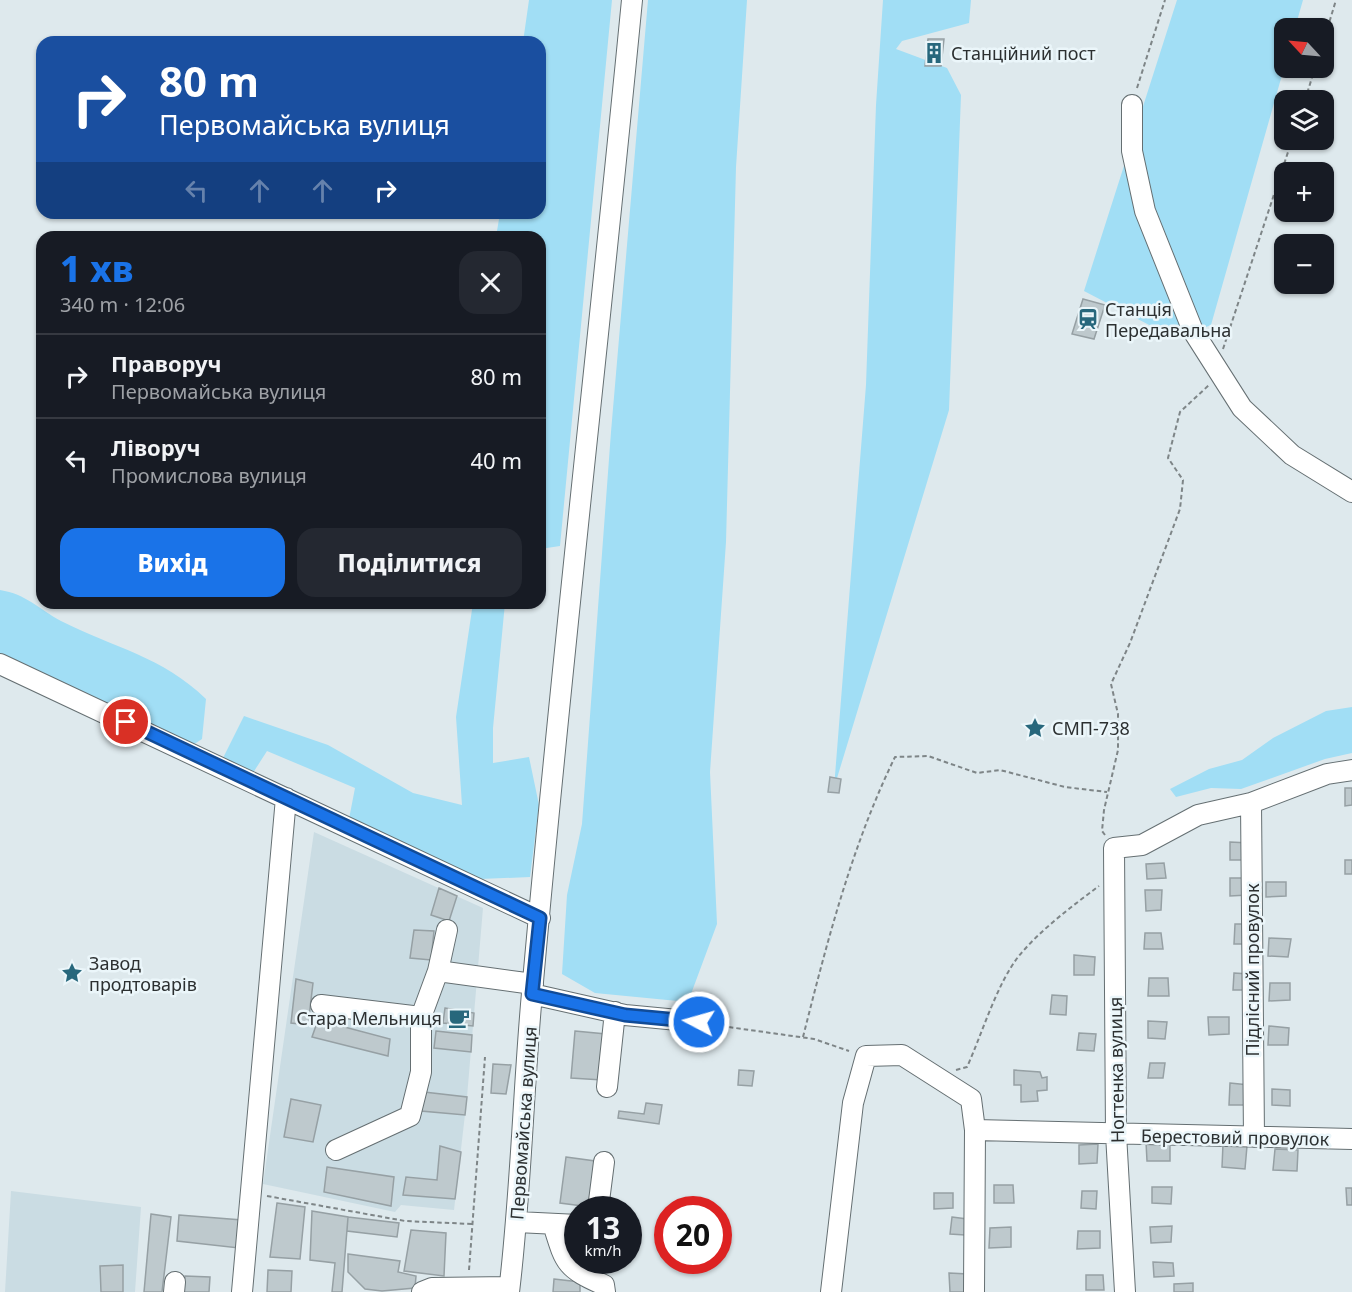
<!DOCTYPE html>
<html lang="uk">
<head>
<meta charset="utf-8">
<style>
	body { margin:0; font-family:"Noto Sans",sans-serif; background:#242831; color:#f1f3f6; height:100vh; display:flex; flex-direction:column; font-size:22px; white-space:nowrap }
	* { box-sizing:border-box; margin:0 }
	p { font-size:20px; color:#9ea1a6 }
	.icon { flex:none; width:33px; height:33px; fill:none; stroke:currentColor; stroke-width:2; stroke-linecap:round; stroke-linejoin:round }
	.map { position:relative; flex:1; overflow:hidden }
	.panel { position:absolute; left:36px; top:231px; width:510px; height:378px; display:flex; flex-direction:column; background:#171b24; border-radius:18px; box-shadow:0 2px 4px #0004 }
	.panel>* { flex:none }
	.guide { position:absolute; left:36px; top:36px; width:510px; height:183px; border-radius:18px; box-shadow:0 2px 4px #0004; background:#1a4fa0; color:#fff; overflow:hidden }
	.needle { width:39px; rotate:296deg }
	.buttons { position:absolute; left:1274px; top:18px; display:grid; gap:12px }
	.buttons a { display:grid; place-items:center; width:60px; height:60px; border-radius:12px; background:#171b24; box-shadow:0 2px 4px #0004; font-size:30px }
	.speed { position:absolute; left:564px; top:1196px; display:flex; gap:12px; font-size:30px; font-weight:700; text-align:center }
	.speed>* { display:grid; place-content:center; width:78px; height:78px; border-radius:50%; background:#171b24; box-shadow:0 2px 4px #0004; line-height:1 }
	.speed small { font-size:15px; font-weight:400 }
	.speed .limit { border:9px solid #d22; background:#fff; color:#111 }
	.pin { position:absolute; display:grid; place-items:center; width:51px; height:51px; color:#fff; margin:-26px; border:3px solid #fff; border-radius:50%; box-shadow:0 2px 6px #0007 }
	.me { position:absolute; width:66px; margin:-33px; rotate:276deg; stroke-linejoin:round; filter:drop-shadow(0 0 4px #0008) }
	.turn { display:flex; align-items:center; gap:21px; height:126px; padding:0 24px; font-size:27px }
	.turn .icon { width:78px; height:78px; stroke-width:2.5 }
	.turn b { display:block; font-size:42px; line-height:51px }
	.lanes { display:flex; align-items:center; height:57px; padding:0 24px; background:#0003; justify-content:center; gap:30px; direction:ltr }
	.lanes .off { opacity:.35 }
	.round { display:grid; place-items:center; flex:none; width:63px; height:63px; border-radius:18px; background:#242831 }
	.head { display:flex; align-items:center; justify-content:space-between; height:102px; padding:0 24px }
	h1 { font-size:36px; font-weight:800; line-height:45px; color:#1a73e8 }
	.primary-button { display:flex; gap:12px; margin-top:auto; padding:12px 24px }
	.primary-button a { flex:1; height:69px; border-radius:18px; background:#1a73e8; color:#fff; font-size:24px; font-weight:800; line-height:69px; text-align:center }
	.primary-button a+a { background:#242831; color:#f1f3f6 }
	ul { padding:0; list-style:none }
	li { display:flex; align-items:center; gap:18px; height:84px; padding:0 24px; border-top:2px solid #363941 }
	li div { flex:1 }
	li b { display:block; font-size:22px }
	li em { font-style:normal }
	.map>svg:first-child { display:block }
	.built { fill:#cadce3 }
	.green { fill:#a1def5 }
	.building { fill:#bec9cd; stroke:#96a0a4; stroke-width:1.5 }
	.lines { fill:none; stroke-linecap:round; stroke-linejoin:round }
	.minor-casing { stroke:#656f72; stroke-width:22 }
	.path { stroke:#7e8587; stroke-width:2; stroke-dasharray:4.5 3; stroke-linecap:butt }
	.minor { stroke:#fff; stroke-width:20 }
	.route-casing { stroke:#114b97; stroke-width:15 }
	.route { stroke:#1a73e8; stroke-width:10 }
	.labels { text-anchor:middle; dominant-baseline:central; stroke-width:5; stroke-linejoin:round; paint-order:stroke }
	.poi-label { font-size:18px; fill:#2c3031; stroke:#ebf6fa; text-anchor:start }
	.street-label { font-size:18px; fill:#2c3031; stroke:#ebf6fa }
</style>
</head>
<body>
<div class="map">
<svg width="1352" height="1292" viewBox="0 0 1352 1292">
	<rect width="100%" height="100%" fill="#dee9ed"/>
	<path class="built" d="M 314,832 L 483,908 L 467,1097 L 454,1210 L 401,1205 L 395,1212 L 263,1184 Z
		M 11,1191 L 141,1207 L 135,1292 L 5,1292 Z"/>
	<path class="green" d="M 529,0 L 612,0 L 560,546 L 540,549 L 540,237 L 496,237 L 500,213 L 540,213 L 540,42 L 523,42 Z
		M 648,0 L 747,0 L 736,167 L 726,542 L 710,772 L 717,924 L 688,1002 L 595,993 L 562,974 L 567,895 L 582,824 L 611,432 Z
		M 883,0 L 971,0 L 969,23 L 902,41 L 896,49 L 947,68 L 961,95 L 949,410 L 834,788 L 866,385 L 876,105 Z
		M 1177,0 L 1303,0 L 1295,28 L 1284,28 L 1284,68 L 1211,325 L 1176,339 L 1084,291 Z
		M 0,590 C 26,594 39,609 61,621 C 114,648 162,656 206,699 L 202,739 L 190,747 L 0,658 Z
		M 473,603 L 505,603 L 493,728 L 493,763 L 529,757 L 539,805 L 530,877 L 480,879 L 349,819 L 355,788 L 267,751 L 251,776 L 222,760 L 244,716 L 328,745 L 413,793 L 462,805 L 456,717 Z
		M 1352,707 L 1352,753 L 1325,759 L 1241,789 L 1211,788 L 1176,797 L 1170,789 L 1209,769 L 1242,760 L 1273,738 L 1326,711 Z"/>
	<path class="building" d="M 928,39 L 944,39 L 941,66 L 925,66 Z
		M 1083,299 L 1105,305 L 1094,339 L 1072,334 Z
		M 830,777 L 841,779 L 839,793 L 828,792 Z
		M 1345,788 L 1352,788 L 1352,805 L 1345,806 Z
		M 1230,842 L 1249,843 L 1248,860 L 1230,860 Z
		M 1345,860 L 1352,860 L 1352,874 L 1345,874 Z
		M 1164,863 L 1166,878 L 1147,879 L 1146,864 Z
		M 1230,878 L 1247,878 L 1248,895 L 1230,896 Z
		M 1266,882 L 1286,882 L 1286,896 L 1266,897 Z
		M 439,888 L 457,896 L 449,921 L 431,915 Z
		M 1145,890 L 1162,890 L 1161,910 L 1146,911 Z
		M 1235,924 L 1250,924 L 1249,944 L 1234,944 Z
		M 414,930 L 434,931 L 431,960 L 410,958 Z
		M 1145,933 L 1161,933 L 1163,949 L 1144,949 Z
		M 1269,938 L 1291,939 L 1288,957 L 1268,956 Z
		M 1074,955 L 1095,957 L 1094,975 L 1074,975 Z
		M 1234,973 L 1249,974 L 1249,990 L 1233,990 Z
		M 1149,978 L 1168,978 L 1169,996 L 1148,996 Z
		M 296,979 L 313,983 L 308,1025 L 291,1023 Z
		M 1270,983 L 1290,983 L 1290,1000 L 1269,1001 Z
		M 1052,995 L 1067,996 L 1066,1015 L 1050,1014 Z
		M 445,1008 L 474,1013 L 473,1026 L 443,1023 Z
		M 1208,1017 L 1229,1017 L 1229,1034 L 1209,1035 Z
		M 318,1020 L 390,1039 L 388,1056 L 312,1037 Z
		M 1148,1021 L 1167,1022 L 1165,1039 L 1148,1038 Z
		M 1269,1026 L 1289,1028 L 1288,1045 L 1268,1045 Z
		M 436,1031 L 472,1035 L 471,1052 L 434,1048 Z
		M 575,1031 L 606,1034 L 602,1080 L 571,1078 Z
		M 1079,1033 L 1096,1034 L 1094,1051 L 1077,1050 Z
		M 1150,1063 L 1165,1063 L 1163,1078 L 1148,1078 Z
		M 493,1064 L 511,1065 L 506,1094 L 491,1093 Z
		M 739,1070 L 754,1071 L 752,1086 L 738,1085 Z
		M 1014,1070 L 1040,1072 L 1042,1078 L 1047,1077 L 1047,1090 L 1037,1091 L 1038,1101 L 1021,1102 L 1021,1085 L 1014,1085 Z
		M 1230,1083 L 1249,1085 L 1249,1105 L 1229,1105 Z
		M 1272,1089 L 1290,1090 L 1290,1106 L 1272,1105 Z
		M 424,1092 L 467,1097 L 465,1115 L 421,1111 Z
		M 291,1099 L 321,1105 L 313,1142 L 284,1137 Z
		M 646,1103 L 662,1105 L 659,1124 L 618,1118 L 619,1111 L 644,1114 Z
		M 1146,1142 L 1170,1143 L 1170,1161 L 1147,1161 Z
		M 1098,1144 L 1097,1163 L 1079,1164 L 1079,1145 Z
		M 1223,1144 L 1247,1146 L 1245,1169 L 1222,1167 Z
		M 440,1146 L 461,1152 L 455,1199 L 403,1195 L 406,1177 L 437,1180 Z
		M 1275,1149 L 1298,1150 L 1297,1171 L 1273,1170 Z
		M 566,1157 L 595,1161 L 590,1207 L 560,1203 Z
		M 327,1167 L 394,1177 L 391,1206 L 324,1192 Z
		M 994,1185 L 1013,1185 L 1014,1203 L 994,1203 Z
		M 1152,1187 L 1172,1187 L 1171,1204 L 1152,1203 Z
		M 1346,1188 L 1352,1188 L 1352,1205 L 1347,1205 Z
		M 1082,1191 L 1097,1191 L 1096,1209 L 1081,1208 Z
		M 934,1193 L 953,1193 L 953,1208 L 934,1209 Z
		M 277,1203 L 305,1207 L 300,1259 L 270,1257 Z
		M 312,1211 L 348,1217 L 342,1292 L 332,1292 L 335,1263 L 310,1260 Z
		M 151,1214 L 171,1217 L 162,1292 L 144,1292 Z
		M 179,1215 L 242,1220 L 239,1248 L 177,1241 Z
		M 348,1217 L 399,1223 L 397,1237 L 347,1231 Z
		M 952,1217 L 967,1219 L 965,1235 L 950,1234 Z
		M 1172,1226 L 1171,1242 L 1151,1243 L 1150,1227 Z
		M 1011,1227 L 1011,1247 L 989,1248 L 990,1228 Z
		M 411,1230 L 446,1233 L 444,1276 L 404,1271 Z
		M 1078,1231 L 1100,1231 L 1100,1248 L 1077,1249 Z
		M 569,1234 L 578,1234 L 578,1259 L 569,1259 Z
		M 348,1254 L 400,1261 L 398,1272 L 416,1276 L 415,1288 L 382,1291 L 365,1289 L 348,1272 Z
		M 1153,1262 L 1173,1263 L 1174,1276 L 1154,1277 Z
		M 123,1265 L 123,1292 L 101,1292 L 100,1266 Z
		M 268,1270 L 292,1271 L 291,1292 L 267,1292 Z
		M 949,1273 L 968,1274 L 968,1292 L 950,1292 Z
		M 1086,1275 L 1103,1275 L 1104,1290 L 1086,1290 Z
		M 185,1276 L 210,1277 L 209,1292 L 184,1292 Z
		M 554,1279 L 580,1282 L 580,1292 L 553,1292 Z
		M 1193,1283 L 1193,1292 L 1174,1292 L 1174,1284 Z"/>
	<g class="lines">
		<defs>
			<path id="minor" d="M 1132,105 L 1132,151 L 1145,211 L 1193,331 L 1242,408 L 1292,455 L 1352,492
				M 0,664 L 540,918
				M 1251,803 L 1254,1137
				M 438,971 L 447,930
				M 532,994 L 625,1015 L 699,1022
				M 321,1005 L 421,1017
				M 607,1087 L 615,1012
				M 975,1130 L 1352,1139
				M 336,1150 L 410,1116 L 421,1072 L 421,1017 L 438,971 L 533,984
				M 598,1209 L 604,1162
				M 517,1222 L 578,1225
				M 553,1224 C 565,1263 565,1268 604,1285 L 605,1292
				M 174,1292 L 175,1282
				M 242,1292 L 286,798
				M 422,1292 L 432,1288 L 509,1287
				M 509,1292 C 521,1193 523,1093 532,993 C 561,662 600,331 632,0
				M 831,1292 L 853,1103 L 866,1056 L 902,1055 L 971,1099 L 975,1130 L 974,1292
				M 1125,1292 L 1116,1134 L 1114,848 L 1142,845 L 1198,815 L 1251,803 L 1327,774 L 1352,770"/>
		</defs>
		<use href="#minor" class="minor-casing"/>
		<path class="path" d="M 1323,43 L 1336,0
			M 1137,88 L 1165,0
			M 1305,100 L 1315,68
			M 1223,349 L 1292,140
			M 1105,835 L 1102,831 L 1104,810 L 1118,750 L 1118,714 L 1111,684 L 1130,643 L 1180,509 L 1183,480 L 1168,458 L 1180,412 L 1209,385
			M 714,1025 L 814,1039 L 849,1051
			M 803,1037 C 827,942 852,845 895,757 L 928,756 L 977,773 L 1000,770 L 1065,787 L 1107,792
			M 956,1070 L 967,1067 C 982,1034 996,986 1018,957 C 1040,930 1071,907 1099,886
			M 267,1196 L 405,1221 L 472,1224
			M 469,1270 L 485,1057"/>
		<use href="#minor" class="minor"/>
	</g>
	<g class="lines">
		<defs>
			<path id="route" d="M 126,722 L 540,918 L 532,994 L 625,1015 L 699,1022"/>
		</defs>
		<use href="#route" class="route-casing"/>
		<use href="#route" class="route"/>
	</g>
	<defs>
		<symbol id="building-bare" viewBox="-9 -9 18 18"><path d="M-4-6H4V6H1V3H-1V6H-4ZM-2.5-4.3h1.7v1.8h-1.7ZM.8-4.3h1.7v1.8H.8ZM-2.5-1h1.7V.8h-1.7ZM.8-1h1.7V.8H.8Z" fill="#27677c" stroke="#ebf6fa" stroke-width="2.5" paint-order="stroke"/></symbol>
		<symbol id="station-bare" viewBox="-9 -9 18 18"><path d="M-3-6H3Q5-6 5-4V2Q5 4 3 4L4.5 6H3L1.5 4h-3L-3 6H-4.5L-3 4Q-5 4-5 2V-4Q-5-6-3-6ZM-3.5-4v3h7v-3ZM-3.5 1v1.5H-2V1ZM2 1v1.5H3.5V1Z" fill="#27677c" stroke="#ebf6fa" stroke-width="2.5" paint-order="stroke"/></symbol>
		<symbol id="sight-bare" viewBox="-9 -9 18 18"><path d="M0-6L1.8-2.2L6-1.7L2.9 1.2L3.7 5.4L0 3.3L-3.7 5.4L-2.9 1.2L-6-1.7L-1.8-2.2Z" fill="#27677c" stroke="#ebf6fa" stroke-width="2.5" paint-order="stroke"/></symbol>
		<symbol id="cafe-bare" viewBox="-9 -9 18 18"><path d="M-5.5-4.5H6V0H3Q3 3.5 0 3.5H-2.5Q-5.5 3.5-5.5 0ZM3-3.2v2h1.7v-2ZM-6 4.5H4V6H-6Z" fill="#27677c" stroke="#ebf6fa" stroke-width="2.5" paint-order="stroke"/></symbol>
	</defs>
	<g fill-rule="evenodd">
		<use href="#building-bare" x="919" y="38" width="30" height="30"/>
		<use href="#station-bare" x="1073" y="304" width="30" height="30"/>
		<use href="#sight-bare" x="1020" y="713" width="30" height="30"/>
		<use href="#sight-bare" x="57" y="958" width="30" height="30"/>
		<use href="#cafe-bare" x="444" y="1003" width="30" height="30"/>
	</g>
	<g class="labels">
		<g class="poi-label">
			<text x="951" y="53">Станційний пост</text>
			<text x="1105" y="309">Станція<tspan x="1105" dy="21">Передавальна</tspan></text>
			<text x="1052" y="728">СМП-738</text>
			<text x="89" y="963">Завод<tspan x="89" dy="21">продтоварів</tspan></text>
			<text x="442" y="1018" text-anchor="end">Стара Мельниця</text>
		</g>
		<g class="street-label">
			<text transform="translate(1252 970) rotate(-90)">Підлісний провулок</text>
			<text transform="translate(1116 1070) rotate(-91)">Ногтенка вулиця</text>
			<text transform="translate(523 1123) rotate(-86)">Первомайська вулиця</text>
			<text transform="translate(1235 1137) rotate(1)">Берестовий провулок</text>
		</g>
	</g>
</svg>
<div class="buttons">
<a><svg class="needle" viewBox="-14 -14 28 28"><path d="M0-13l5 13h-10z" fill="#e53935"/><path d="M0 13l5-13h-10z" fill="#9ea1a6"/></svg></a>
<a><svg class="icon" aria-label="layers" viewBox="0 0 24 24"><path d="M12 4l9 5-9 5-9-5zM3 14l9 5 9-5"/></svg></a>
<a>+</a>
<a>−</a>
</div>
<div class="speed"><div>13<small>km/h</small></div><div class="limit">20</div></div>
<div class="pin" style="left:126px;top:722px;background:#d93025"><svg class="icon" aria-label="arrive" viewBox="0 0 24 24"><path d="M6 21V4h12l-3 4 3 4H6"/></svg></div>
<svg class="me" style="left:699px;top:1022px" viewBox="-20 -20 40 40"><circle r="17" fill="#1a73e8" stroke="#fff" stroke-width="3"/><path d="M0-11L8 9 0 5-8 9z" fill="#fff"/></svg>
<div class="guide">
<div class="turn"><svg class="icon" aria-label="right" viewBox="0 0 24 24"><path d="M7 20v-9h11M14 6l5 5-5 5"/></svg><div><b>80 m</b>Первомайська вулиця</div></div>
<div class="lanes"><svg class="icon off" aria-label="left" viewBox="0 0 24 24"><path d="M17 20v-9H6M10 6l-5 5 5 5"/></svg><svg class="icon off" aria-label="ahead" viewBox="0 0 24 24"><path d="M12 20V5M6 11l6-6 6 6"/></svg><svg class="icon off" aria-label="ahead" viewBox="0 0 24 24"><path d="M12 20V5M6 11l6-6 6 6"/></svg><svg class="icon" aria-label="right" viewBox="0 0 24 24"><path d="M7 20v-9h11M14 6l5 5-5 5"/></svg></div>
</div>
<section class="panel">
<div class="head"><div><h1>1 хв</h1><p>340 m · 12:06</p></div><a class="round"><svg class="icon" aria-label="close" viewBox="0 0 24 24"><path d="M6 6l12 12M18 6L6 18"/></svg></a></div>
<ul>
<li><svg class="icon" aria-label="right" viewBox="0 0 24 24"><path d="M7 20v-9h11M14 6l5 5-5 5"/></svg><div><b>Праворуч</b><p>Первомайська вулиця</p></div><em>80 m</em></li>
<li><svg class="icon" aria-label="left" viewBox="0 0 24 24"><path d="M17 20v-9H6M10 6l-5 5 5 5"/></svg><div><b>Ліворуч</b><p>Промислова вулиця</p></div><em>40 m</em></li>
</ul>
<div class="primary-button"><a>Вихід</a><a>Поділитися</a></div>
</section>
</div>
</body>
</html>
